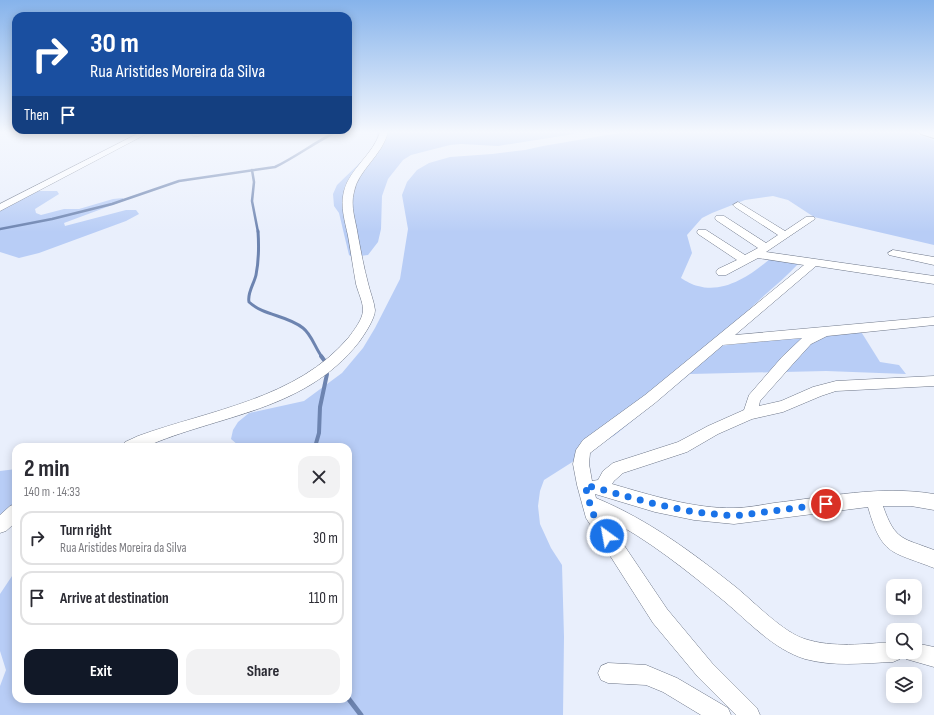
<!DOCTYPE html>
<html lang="en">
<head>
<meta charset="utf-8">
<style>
	body { margin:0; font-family:"Sofia Sans Condensed",sans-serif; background:#f2f2f3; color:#2b2b33; height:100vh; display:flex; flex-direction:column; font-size:15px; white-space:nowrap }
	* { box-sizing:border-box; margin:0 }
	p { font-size:13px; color:#7c7c81 }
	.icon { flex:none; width:22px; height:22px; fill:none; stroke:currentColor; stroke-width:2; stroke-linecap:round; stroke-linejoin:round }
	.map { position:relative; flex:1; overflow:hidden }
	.drawer { position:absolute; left:12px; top:443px; width:340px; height:260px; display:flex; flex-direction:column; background:#fff; border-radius:12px; box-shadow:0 2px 10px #0003 }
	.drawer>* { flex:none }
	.top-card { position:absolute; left:12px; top:12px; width:340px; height:122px; border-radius:12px; box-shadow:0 2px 10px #0003; background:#1a4fa0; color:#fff; overflow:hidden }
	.controls { position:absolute; left:886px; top:579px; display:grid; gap:8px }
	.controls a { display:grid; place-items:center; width:36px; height:36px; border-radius:8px; background:#fff; box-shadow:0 2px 10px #0003; font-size:20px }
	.pin { position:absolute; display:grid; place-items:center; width:34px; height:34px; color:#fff; margin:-17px; border:2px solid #fff; border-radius:50%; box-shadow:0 1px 4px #0007 }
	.me { position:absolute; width:44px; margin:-22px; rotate:328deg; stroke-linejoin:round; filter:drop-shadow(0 0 3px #0008) }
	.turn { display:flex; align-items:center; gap:14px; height:84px; padding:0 12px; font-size:18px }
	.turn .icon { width:52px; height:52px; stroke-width:2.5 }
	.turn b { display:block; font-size:28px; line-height:34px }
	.then { display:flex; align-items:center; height:38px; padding:0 12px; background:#0003; gap:8px; font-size:15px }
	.round { display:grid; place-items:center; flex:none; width:42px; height:42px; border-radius:12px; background:#f2f2f3 }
	.head { display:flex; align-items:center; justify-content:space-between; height:68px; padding:0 12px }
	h1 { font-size:24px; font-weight:700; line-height:30px }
	.action { display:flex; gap:8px; margin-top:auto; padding:8px 12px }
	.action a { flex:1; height:46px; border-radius:12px; background:#111827; color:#fff; font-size:16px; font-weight:700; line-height:46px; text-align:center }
	.action a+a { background:#f2f2f3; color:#2b2b33 }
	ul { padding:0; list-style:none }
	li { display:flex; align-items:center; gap:12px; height:54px; margin:0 8px 6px; padding:0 4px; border:2px solid #e1e1e2; border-radius:12px }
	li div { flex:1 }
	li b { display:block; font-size:15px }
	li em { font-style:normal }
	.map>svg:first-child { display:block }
	.green { fill:#b8cdf6 }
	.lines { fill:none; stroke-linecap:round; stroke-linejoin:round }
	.stream-far3 { stroke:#6d84b0; stroke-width:2.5 }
	.stream-far2 { stroke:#6d84b0; stroke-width:3 }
	.stream-far1 { stroke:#6d84b0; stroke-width:4 }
	.stream { stroke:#6d84b0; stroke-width:5 }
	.minor-casing { stroke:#6d7688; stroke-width:1 }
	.tertiary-casing { stroke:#6d7688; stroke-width:2 }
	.minor { fill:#fff; fill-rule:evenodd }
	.tertiary { fill:#fff; fill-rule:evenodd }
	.route { stroke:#1a73e8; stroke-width:7; stroke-dasharray:0 12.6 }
</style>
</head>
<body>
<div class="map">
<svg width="934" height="715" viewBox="0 0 934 715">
	<rect width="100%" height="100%" fill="#e9effc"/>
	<path class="green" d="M 377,132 L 586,132 L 498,146 L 461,144 L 450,145 L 411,155 L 403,160 L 388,179 L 382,196 L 381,229 L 378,242 L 368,255 L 352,257 L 349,255 L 339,213 L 334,206 L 333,194 L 337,185 L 372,151 L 377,137 Z
		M 625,132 L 911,132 L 934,140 L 934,245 L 814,217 L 788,200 L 773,196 L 745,200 L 712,213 L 702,218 L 687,235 L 692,253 L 681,278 C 686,281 692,285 698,286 C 725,294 753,274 772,257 L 799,263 C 773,291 739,312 719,346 L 860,330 L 880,362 L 899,365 L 906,374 L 826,371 L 690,374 L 615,435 L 544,480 L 540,491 L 538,506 L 540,524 L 551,548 L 562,565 L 564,637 L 563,715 L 0,715 L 0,686 L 6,670 L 0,651 L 0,594 L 16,570 L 16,699 L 348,699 L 348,447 L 233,447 L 238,445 L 231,439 L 233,430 L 238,422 L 249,413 L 304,401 L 342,373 L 363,348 L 375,328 L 400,279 L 408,229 L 402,195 L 407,182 L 417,170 L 429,163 L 450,157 L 492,154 L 525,150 L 543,146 Z
		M 28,191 L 57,191 L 59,194 L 35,209 L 36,213 L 41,215 L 64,209 L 79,209 L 113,199 L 123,198 L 123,201 L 64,223 L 65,226 L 126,210 L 136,210 L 139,214 L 126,221 L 39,253 L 19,258 L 0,252 L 0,206 Z
		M 16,469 L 16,507 L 0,520 L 0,471 Z"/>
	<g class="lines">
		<path class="stream-far3" d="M 252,170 L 254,182 L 252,201 L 258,232
			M 0,229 L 52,219 L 112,204 L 179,181 L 275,167 C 296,157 315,142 336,132"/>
		<path class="stream-far2" d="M 258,231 C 259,246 259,260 256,275 C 254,284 247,293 249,302 C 264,316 287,315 303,328 C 312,335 315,348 322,357"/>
		<path class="stream-far1" d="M 321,356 L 324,360
			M 315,447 L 319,433 L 320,407 L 327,374"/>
		<path class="stream" d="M 348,698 L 361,715"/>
		<defs>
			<path id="minor" d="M 141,132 L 150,132 L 0,211 L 0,204 Z
				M 193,132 L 206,132 L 199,136 L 193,136 L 192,134 Z
				M 380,132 L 388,132 C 382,156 358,170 354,192 C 350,207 356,221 358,236 C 361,252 364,268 368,283 C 370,292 374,301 375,310 C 375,319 364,335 359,342 C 304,412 220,414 145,447 L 123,447 L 125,442 L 138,436 C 210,410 297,399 349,337 C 354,330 363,319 363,310 C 363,302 358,292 356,284 C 353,268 351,252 348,236 C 345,221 340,207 344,191 C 350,168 373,155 380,132 Z
				M 738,202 L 785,231 L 806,217 L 814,217 L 815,219 L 766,252 L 934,276 L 934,284 L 816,266 L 735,335 L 934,317 L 934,325 L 827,336 L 811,344 L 792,365 L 760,401 L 759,406 L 781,401 L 813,387 L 836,381 L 934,376 L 934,386 L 836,391 L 821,396 L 783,412 L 752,419 L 718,434 L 687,452 L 623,473 L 614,481 L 612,484 C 650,495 695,509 734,508 C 747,508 761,505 774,503 C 826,497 881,485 934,494 L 934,510 L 911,506 L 883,506 C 895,541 903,538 934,550 L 934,568 C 891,551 882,556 868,507 L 734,524 L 694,520 L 655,512 L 595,494 L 596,498 C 649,520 693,553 737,588 C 755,603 784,633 805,639 C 833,648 864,644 893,642 L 893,652 L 903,652 L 900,659 L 893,662 C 864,663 834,667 805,659 C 773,649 749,622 724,601 C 686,570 649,540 605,517 L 667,609 L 712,663 L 757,708 L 760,715 L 736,715 L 698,677 L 653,623 L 586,518 L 577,485 L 573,464 L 576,450 L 583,440 L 645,395 L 804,265 L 758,258 L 726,275 L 718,275 L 716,272 L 718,269 L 737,260 L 698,234 L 697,232 L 698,230 L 706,230 L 745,255 L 758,248 L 716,220 L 715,218 L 716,216 L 724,216 L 766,243 L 778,235 L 735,207 L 733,205 ZM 802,338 L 782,357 L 749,395 L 744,410 L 708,426 L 678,442 L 613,463 L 603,471 L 598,480 L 592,481 L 589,464 L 590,453 L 655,403 L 723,345 Z
				M 893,250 L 934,257 L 934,265 L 889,255 L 888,253 Z
				M 16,504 L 16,522 L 6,531 L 0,533 L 0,515 L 10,506 Z
				M 915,643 L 934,647 L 934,667 L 906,659 L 903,652 L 915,652 Z
				M 608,663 L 646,665 L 677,678 L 728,708 L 731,715 L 701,715 L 663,692 L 646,685 L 608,683 L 601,680 L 598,673 L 601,666 Z"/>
			<path id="tertiary" d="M 920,132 L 934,132 L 934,138 L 921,134 Z"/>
		</defs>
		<use href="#minor" class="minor-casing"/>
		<use href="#tertiary" class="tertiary-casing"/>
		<use href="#minor" class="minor"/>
		<use href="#tertiary" class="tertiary"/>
	</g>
	<linearGradient id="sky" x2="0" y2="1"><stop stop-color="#86b3eb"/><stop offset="0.57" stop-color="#f5f8fe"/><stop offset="1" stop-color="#f5f8fe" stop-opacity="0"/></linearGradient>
	<rect width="934" height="232" fill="url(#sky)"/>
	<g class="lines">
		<path class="route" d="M 607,536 L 592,512 L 585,485 L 655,504 L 694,512 L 734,516 L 826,504"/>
	</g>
</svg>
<div class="controls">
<a><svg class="icon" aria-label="sound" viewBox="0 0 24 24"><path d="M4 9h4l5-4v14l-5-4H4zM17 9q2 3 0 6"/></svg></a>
<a><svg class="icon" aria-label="search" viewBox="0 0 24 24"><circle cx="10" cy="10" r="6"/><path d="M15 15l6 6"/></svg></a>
<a><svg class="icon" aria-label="layers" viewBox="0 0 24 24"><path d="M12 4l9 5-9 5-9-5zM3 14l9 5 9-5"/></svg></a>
</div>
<div class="pin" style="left:826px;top:504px;background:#d93025"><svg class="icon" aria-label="arrive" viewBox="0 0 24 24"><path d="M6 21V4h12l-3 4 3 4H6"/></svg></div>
<svg class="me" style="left:607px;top:536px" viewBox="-20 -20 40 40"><circle r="17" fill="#1a73e8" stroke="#fff" stroke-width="3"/><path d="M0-11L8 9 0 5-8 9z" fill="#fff"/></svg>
<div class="top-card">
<div class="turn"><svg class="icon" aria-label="right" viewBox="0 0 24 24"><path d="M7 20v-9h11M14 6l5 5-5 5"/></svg><div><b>30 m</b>Rua Aristides Moreira da Silva</div></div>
<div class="then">Then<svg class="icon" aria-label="arrive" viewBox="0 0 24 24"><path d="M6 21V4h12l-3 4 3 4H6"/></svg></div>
</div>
<section class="drawer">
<div class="head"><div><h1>2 min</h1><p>140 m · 14:33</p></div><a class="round"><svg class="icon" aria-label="close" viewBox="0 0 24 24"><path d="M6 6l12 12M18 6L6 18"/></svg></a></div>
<ul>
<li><svg class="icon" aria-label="right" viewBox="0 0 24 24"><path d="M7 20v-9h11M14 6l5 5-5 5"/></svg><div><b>Turn right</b><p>Rua Aristides Moreira da Silva</p></div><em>30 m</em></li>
<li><svg class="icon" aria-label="arrive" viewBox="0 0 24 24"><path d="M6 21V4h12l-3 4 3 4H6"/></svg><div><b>Arrive at destination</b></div><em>110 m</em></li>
</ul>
<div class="action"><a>Exit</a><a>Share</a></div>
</section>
</div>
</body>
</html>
